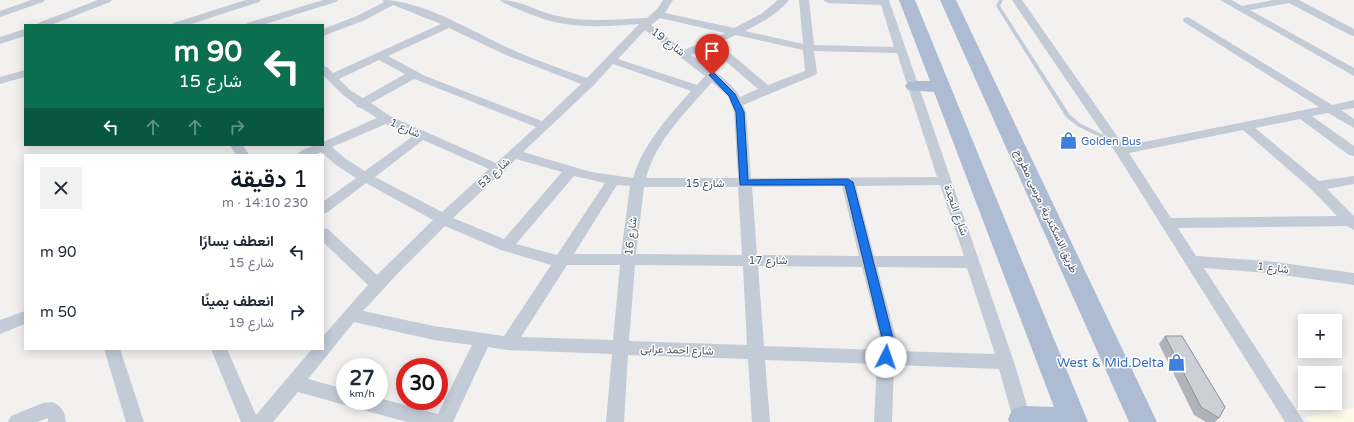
<!DOCTYPE html>
<html lang="ar">
<head>
<meta charset="utf-8">
<style>
	body { margin:0; font-family:"Varela Round",Vazirmatn,sans-serif; background:#f2f2f3; color:#1f2937; direction:rtl; height:100vh; display:flex; flex-direction:column; font-size:15px; white-space:nowrap }
	* { box-sizing:border-box; margin:0 }
	p { font-size:13px; color:#747a83 }
	.icon { flex:none; width:22px; height:22px; fill:none; stroke:currentColor; stroke-width:2; stroke-linecap:round; stroke-linejoin:round }
	.map { position:relative; flex:1; overflow:hidden; direction:ltr }
	.sheet { position:absolute; left:24px; top:154px; width:300px; height:196px; display:flex; flex-direction:column; background:#fff; border-radius:0px; box-shadow:0 2px 10px #0003; direction:rtl }
	.sheet>* { flex:none }
	.guide { position:absolute; left:24px; top:24px; width:300px; height:122px; border-radius:0px; box-shadow:0 2px 10px #0003; direction:rtl; background:#0b6e4f; color:#fff; overflow:hidden }
	.controls { position:absolute; left:1298px; top:314px; display:grid; gap:8px }
	.controls a { display:grid; place-items:center; width:44px; height:44px; border-radius:0px; background:#fff; box-shadow:0 2px 10px #0003; font-size:20px }
	.speed { position:absolute; left:336px; top:358px; display:flex; gap:8px; font-size:20px; font-weight:700; text-align:center }
	.speed>* { display:grid; place-content:center; width:52px; height:52px; border-radius:50%; background:#fff; box-shadow:0 2px 10px #0003; line-height:1 }
	.speed small { font-size:10px; font-weight:400 }
	.speed .limit { border:6px solid #d22; background:#fff; color:#111 }
	.pin { position:absolute; display:grid; place-items:center; width:34px; height:34px; color:#fff; margin:-41px -17px; border-radius:50% 50% 50% 0; rotate:-45deg; box-shadow:0 0 4px #0007 }
	.pin .icon { rotate:45deg }
	.me { position:absolute; width:44px; margin:-22px; rotate:4deg; stroke-linejoin:round; filter:drop-shadow(0 0 3px #0008) }
	.turn { display:flex; align-items:center; gap:14px; height:84px; padding:0 16px; font-size:18px }
	.turn .icon { width:52px; height:52px; stroke-width:2.5 }
	.turn b { display:block; font-size:28px; line-height:34px }
	.lanes { display:flex; align-items:center; height:38px; padding:0 16px; background:#0003; justify-content:center; gap:20px; direction:ltr }
	.lanes .off { opacity:.35 }
	.round { display:grid; place-items:center; flex:none; width:42px; height:42px; border-radius:0px; background:#f2f2f3 }
	.headline { display:flex; align-items:center; justify-content:space-between; height:68px; padding:0 16px }
	h1 { font-size:24px; font-weight:600; line-height:30px; color:#111827 }
	ul { padding:0; list-style:none }
	li { display:flex; align-items:center; gap:12px; height:60px; padding:0 16px }
	li div { flex:1 }
	li b { display:block; font-size:15px }
	li em { font-style:normal }
	.map>svg:first-child { display:block }
	.commercial { fill:#fefae9 }
	.lines { fill:none; stroke-linecap:round; stroke-linejoin:round }
	.service { fill:#c3cbd7; fill-rule:evenodd }
	.minor { fill:#c3cbd7; fill-rule:evenodd }
	.primary { fill:#adbcd2; fill-rule:evenodd }
	.wall { fill:#afb2b8 }
	.building { fill:#cccfd6; stroke:#8f9196 }
	.route { fill:#1a73e8; stroke:#114b97 }
	.labels { text-anchor:middle; dominant-baseline:central; stroke-width:3; stroke-linejoin:round; paint-order:stroke }
	.street-label { font-size:11px; fill:#465160; stroke:#fff }
	.shop-label { font-size:11px; fill:#366cbe; stroke:#fff; text-anchor:start }
	.near-shop-label { font-size:13px; fill:#366cbe; stroke:#fff; text-anchor:end }
</style>
</head>
<body>
<div class="map">
<svg width="1354" height="422" viewBox="0 0 1354 422">
	<rect width="100%" height="100%" fill="#f3f0f0"/>
	<path class="commercial" d="M 1354,408 L 1354,422 L 1309,422 L 1306,417 Z"/>
	<g class="lines">
		<path class="service" d="M 999,0 L 1003,0 L 1000,6 L 1070,115 L 1081,124 L 1116,141 L 1117,142 L 1116,143 L 1112,143 L 1077,126 L 1066,117 L 996,6 Z"/>
		<path class="minor" d="M 31,0 L 45,0 L 43,2 L 0,17 L 0,11 Z
			M 98,0 L 112,0 L 110,2 L 51,25 L 37,25 L 38,23 Z
			M 246,0 L 261,0 L 259,2 L 188,25 L 172,25 L 173,23 Z
			M 323,0 L 338,0 L 336,2 L 262,25 L 246,25 L 247,23 Z
			M 382,0 C 423,0 475,33 513,50 C 537,61 562,69 587,78 L 639,24 C 613,26 586,28 559,23 C 539,19 520,10 502,2 L 500,0 C 523,0 537,12 558,16 C 588,23 618,19 647,18 L 658,8 L 663,0 L 673,0 L 665,13 L 734,28 L 761,14 L 778,0 L 789,0 C 778,14 761,23 745,31 L 803,44 L 799,0 L 809,0 L 814,45 L 894,47 L 881,5 L 828,3 L 823,0 L 889,0 L 1014,362 L 1032,422 L 1014,422 L 999,369 L 894,365 L 892,422 L 874,422 L 877,364 L 765,360 L 770,422 L 752,422 L 748,359 L 628,355 L 624,422 L 606,422 L 612,354 L 508,350 L 488,347 L 453,422 L 407,422 L 359,409 L 353,407 L 351,403 L 345,405 L 298,392 L 273,422 L 241,422 L 211,349 L 227,349 L 256,415 L 312,349 L 323,349 L 323,336 L 368,285 L 323,242 L 323,228 L 328,229 L 377,275 L 433,220 L 366,183 L 328,212 L 323,214 L 323,202 L 356,178 L 336,165 L 321,152 L 314,155 L 297,155 C 302,148 315,145 323,145 L 323,142 L 377,118 L 361,108 L 357,107 L 355,104 L 342,94 L 323,75 L 323,66 L 327,67 L 333,73 L 441,24 L 393,5 L 365,20 L 323,36 L 323,29 L 357,16 L 384,2 ZM 660,18 L 725,33 L 684,50 L 651,25 ZM 449,28 L 506,55 L 581,84 L 542,121 L 425,76 L 388,56 ZM 645,30 L 705,76 L 697,85 L 618,59 ZM 736,35 L 803,50 L 805,71 L 768,85 L 718,43 ZM 709,47 L 758,89 L 740,97 C 732,81 706,66 691,55 ZM 814,51 L 897,53 L 937,177 L 751,178 L 746,112 L 743,105 L 815,75 L 817,73 ZM 379,60 L 405,74 L 363,98 L 350,90 L 339,79 ZM 613,64 L 691,91 C 668,117 643,144 633,178 L 591,172 L 523,152 L 594,85 ZM 414,79 L 417,80 L 536,127 L 496,163 L 390,116 L 371,103 ZM 712,82 L 728,96 L 734,112 L 738,178 L 646,178 C 656,140 687,111 712,82 ZM 386,124 L 413,136 L 365,171 L 346,159 L 332,147 ZM 423,140 L 489,169 L 442,212 L 375,177 ZM 516,159 L 562,172 L 504,239 L 453,218 L 501,173 L 504,172 ZM 574,176 L 605,183 L 557,255 L 516,244 ZM 617,185 L 630,186 L 621,254 L 574,254 ZM 940,185 L 964,256 L 874,256 L 856,186 ZM 842,186 L 859,256 L 757,255 L 752,187 ZM 644,187 L 738,187 L 742,255 L 636,254 ZM 445,226 L 501,250 L 551,265 L 504,336 L 434,326 L 363,311 L 401,270 ZM 567,265 L 620,265 L 613,340 L 521,337 ZM 635,265 L 743,266 L 747,345 L 629,341 ZM 758,266 L 862,267 L 880,338 L 880,350 L 764,346 ZM 877,267 L 967,268 L 995,354 L 896,351 L 896,338 ZM 354,322 L 434,340 L 472,345 L 438,414 L 379,398 L 379,401 L 345,401 L 345,389 L 308,379 Z
			M 1012,0 L 1022,0 L 1124,146 L 1319,107 L 1184,22 L 1183,20 L 1184,18 L 1188,17 L 1332,105 L 1354,100 L 1354,108 L 1341,110 L 1354,119 L 1354,128 L 1328,113 L 1312,116 L 1354,146 L 1354,156 L 1349,155 L 1300,119 L 1255,128 L 1319,181 L 1354,176 L 1354,184 L 1327,189 L 1354,216 L 1354,230 L 1347,226 L 1178,228 L 1196,256 L 1268,261 L 1354,273 L 1354,285 L 1268,273 L 1204,268 L 1304,422 L 1285,422 L 1116,153 ZM 1243,130 L 1311,189 L 1337,216 L 1171,218 L 1129,153 Z
			M 1220,0 L 1232,0 L 1242,6 L 1273,0 L 1299,0 L 1354,29 L 1354,36 L 1350,35 L 1289,3 L 1250,10 L 1354,68 L 1354,76 Z
			M 25,29 L 25,36 L 0,44 L 0,37 Z
			M 25,70 L 25,77 L 0,84 L 0,77 Z
			M 230,145 L 243,145 L 249,155 L 236,155 Z
			M 25,311 L 25,324 L 0,334 L 0,320 Z
			M 104,349 L 120,349 L 144,422 L 126,422 Z
			M 52,402 C 62,406 65,412 66,422 L 48,422 L 48,418 L 37,422 L 8,422 L 11,416 L 43,403 Z"/>
		<path class="primary" d="M 899,0 L 915,0 L 1088,422 L 1009,422 L 1008,419 L 1012,410 L 1022,406 L 1054,407 L 934,92 L 908,90 L 905,86 L 908,82 L 914,81 L 930,81 Z
			M 940,0 L 956,0 L 1157,422 L 1129,422 Z"/>
	</g>
	<path class="wall" d="M 1165,336 L 1219,418 L 1215,422 L 1206,422 L 1194,415 L 1159,344 Z"/>
	<path class="building" d="M 1165,336 L 1182,336 L 1225,407 L 1219,418 L 1201,407 Z"/>
	<path class="route" d="M 712,73 L 715,74 L 735,94 L 744,112 L 748,180 L 848,179 L 853,182 L 893,338 L 890,360 L 886,362 L 882,360 L 881,357 L 882,338 L 845,185 L 740,185 L 736,112 L 729,96 L 709,75 Z"/>
	<defs>
		<symbol id="shop-bare" viewBox="-9 -9 18 18"><path d="M-5-2.5h2.3a2.7 3.5 0 0 1 5.4 0H5L5.5 6h-11ZM-1.5-2.5h3a1.5 2.3 0 0 0-3 0Z" fill="#3f7fe0" stroke="#fff" stroke-width="2.5" paint-order="stroke"/></symbol>
	</defs>
	<g fill-rule="evenodd">
		<use href="#shop-bare" x="1056" y="128" width="25" height="25"/>
		<use href="#shop-bare" x="1164" y="350" width="25" height="25"/>
	</g>
	<g class="labels">
		<g class="street-label">
			<text transform="translate(668 42) rotate(37)">شارع 19</text>
			<text transform="translate(405 128) rotate(24)">شارع 1</text>
			<text transform="translate(494 173) rotate(-42)">شارع 53</text>
			<text x="705" y="183">شارع 15</text>
			<text transform="translate(956 210) rotate(71)">شارع النجدة</text>
			<text transform="translate(1046 211) rotate(65)">طريق الاسكندرية, مرسى مطروح</text>
			<text transform="translate(631 236) rotate(-83)">شارع 16</text>
			<text x="768" y="260">شارع 17</text>
			<text transform="translate(1273 268) rotate(7)">شارع 1</text>
			<text transform="translate(677 350) rotate(2)">شارع احمد عرابى</text>
		</g>
		<g class="shop-label">
			<text x="1081" y="141">Golden Bus</text>
		</g>
		<g class="near-shop-label">
			<text x="1164" y="363">West &amp; Mid.Delta</text>
		</g>
	</g>
</svg>
<div class="controls">
<a>+</a>
<a>−</a>
</div>
<div class="speed"><div>27<small>km/h</small></div><div class="limit">30</div></div>
<div class="pin" style="left:712px;top:75px;background:#d93025"><svg class="icon" aria-label="arrive" viewBox="0 0 24 24"><path d="M6 21V4h12l-3 4 3 4H6"/></svg></div>
<svg class="me" style="left:886px;top:357px" viewBox="-20 -20 40 40"><circle r="19" fill="#fff"/><path d="M0-13L10 11 0 6-10 11z" fill="#1a73e8"/></svg>
<div class="guide">
<div class="turn"><svg class="icon" aria-label="left" viewBox="0 0 24 24"><path d="M17 20v-9H6M10 6l-5 5 5 5"/></svg><div><b>90 m</b>شارع 15</div></div>
<div class="lanes"><svg class="icon" aria-label="left" viewBox="0 0 24 24"><path d="M17 20v-9H6M10 6l-5 5 5 5"/></svg><svg class="icon off" aria-label="ahead" viewBox="0 0 24 24"><path d="M12 20V5M6 11l6-6 6 6"/></svg><svg class="icon off" aria-label="ahead" viewBox="0 0 24 24"><path d="M12 20V5M6 11l6-6 6 6"/></svg><svg class="icon off" aria-label="right" viewBox="0 0 24 24"><path d="M7 20v-9h11M14 6l5 5-5 5"/></svg></div>
</div>
<section class="sheet">
<div class="headline"><div><h1>1 دقيقة</h1><p>230 m · 14:10</p></div><a class="round"><svg class="icon" aria-label="close" viewBox="0 0 24 24"><path d="M6 6l12 12M18 6L6 18"/></svg></a></div>
<ul>
<li><svg class="icon" aria-label="left" viewBox="0 0 24 24"><path d="M17 20v-9H6M10 6l-5 5 5 5"/></svg><div><b>انعطف يسارًا</b><p>شارع 15</p></div><em>90 m</em></li>
<li><svg class="icon" aria-label="right" viewBox="0 0 24 24"><path d="M7 20v-9h11M14 6l5 5-5 5"/></svg><div><b>انعطف يمينًا</b><p>شارع 19</p></div><em>50 m</em></li>
</ul>
</section>
</div>
</body>
</html>
